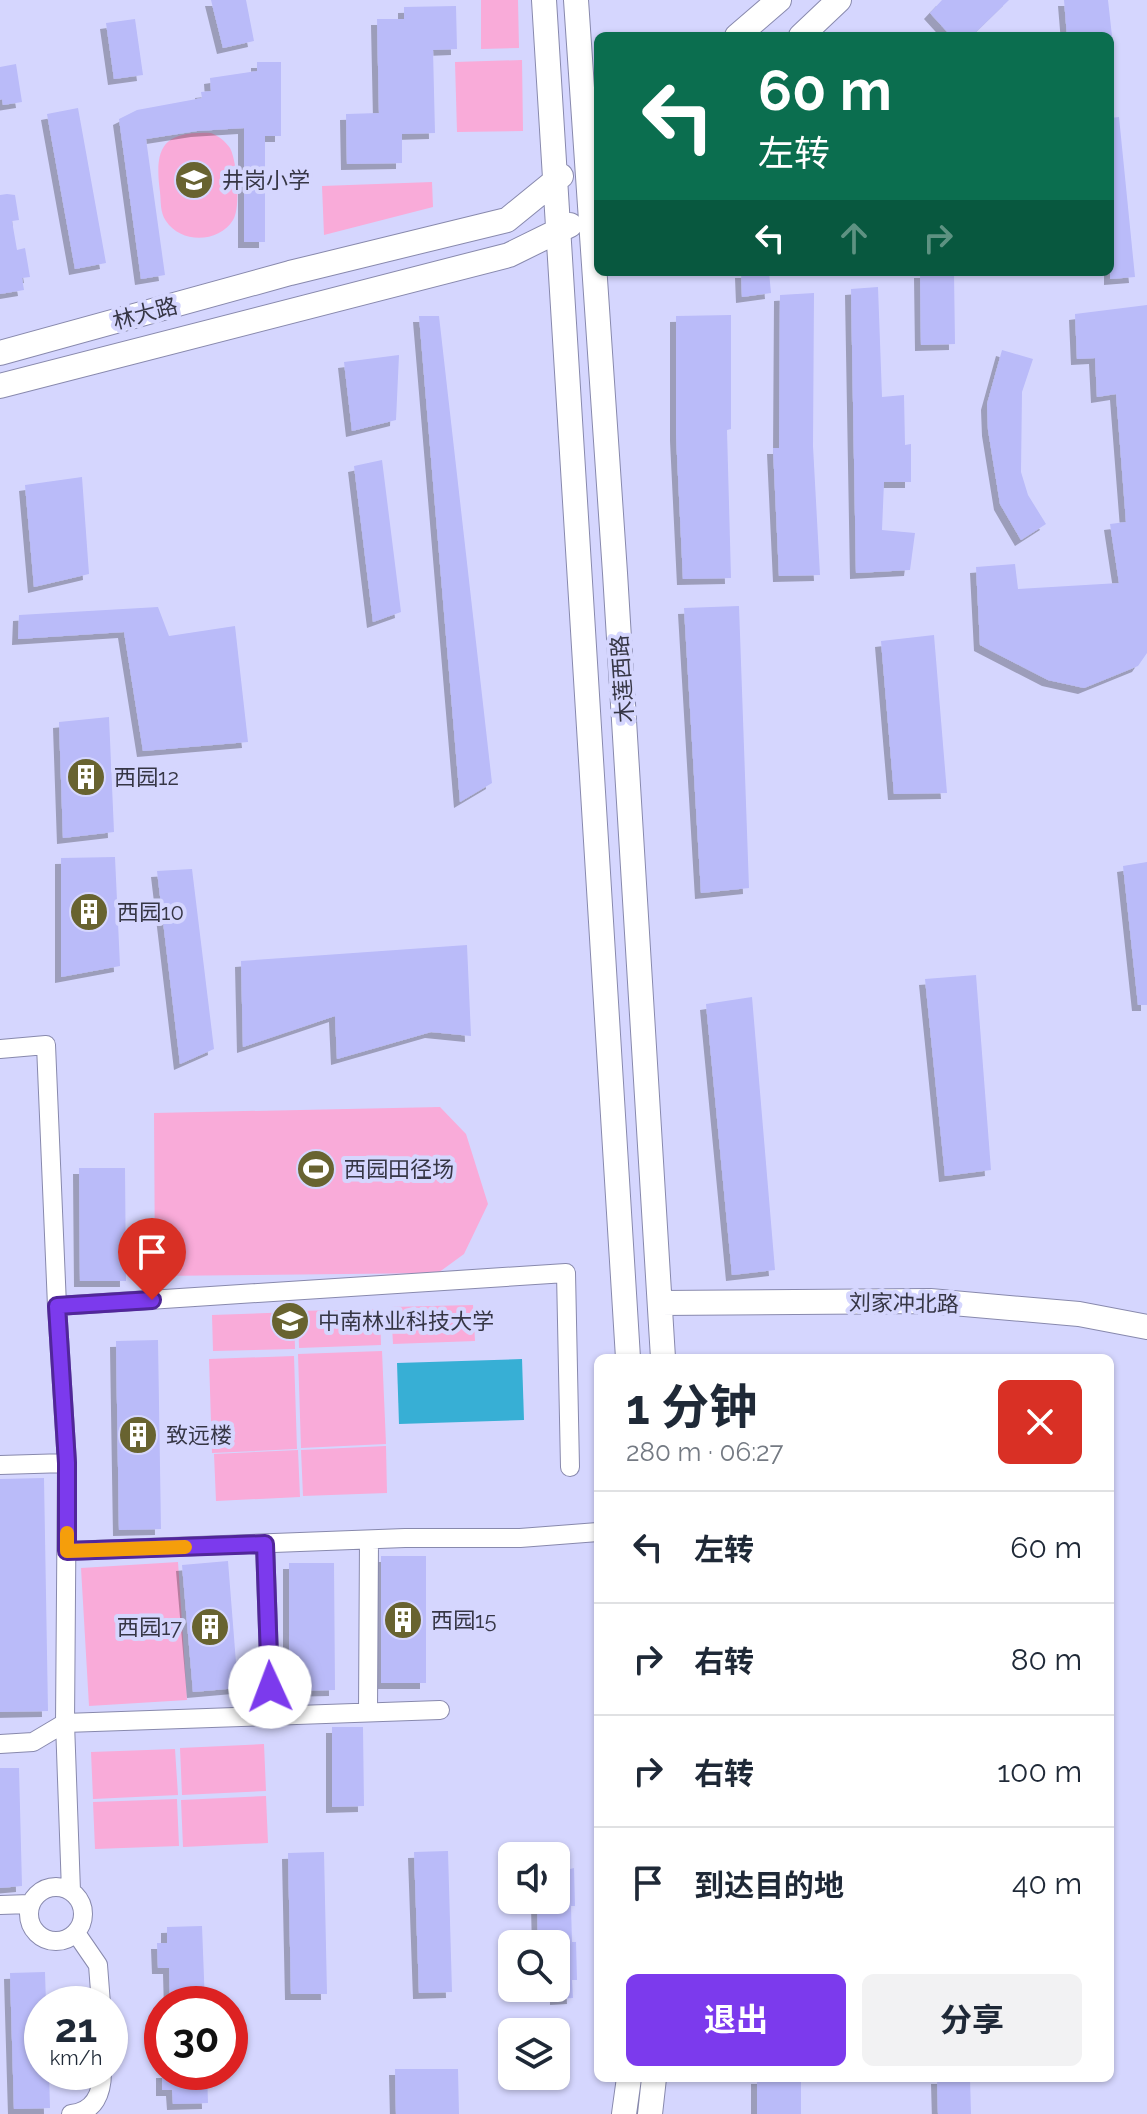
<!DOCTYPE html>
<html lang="zh">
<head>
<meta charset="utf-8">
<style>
	body { margin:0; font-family:Raleway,"Noto Sans SC",sans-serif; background:#f2f2f3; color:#1f2937; height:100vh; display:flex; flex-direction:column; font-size:30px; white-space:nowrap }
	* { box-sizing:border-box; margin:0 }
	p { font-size:26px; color:#747a83 }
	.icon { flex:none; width:44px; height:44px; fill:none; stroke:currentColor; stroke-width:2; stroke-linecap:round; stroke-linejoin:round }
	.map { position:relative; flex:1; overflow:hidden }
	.sheet { position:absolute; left:594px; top:1354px; width:520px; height:728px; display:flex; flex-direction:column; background:#fff; border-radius:12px; box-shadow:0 2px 6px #0004 }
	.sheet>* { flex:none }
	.top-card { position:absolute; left:594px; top:32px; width:520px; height:244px; border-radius:12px; box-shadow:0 2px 6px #0004; background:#0b6e4f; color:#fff; overflow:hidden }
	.controls { position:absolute; left:498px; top:1842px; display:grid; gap:16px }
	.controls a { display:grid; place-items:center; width:72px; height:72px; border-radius:12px; background:#fff; box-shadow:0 2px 6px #0004; font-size:40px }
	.speed { position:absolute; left:24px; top:1986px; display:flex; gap:16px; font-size:40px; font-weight:700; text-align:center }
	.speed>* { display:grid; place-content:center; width:104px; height:104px; border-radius:50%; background:#fff; box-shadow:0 2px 6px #0004; line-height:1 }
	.speed small { font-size:20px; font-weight:400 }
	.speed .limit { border:12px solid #d22; background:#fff; color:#111 }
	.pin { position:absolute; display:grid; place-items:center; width:68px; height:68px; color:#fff; margin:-82px -34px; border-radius:50% 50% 50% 0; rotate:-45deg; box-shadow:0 0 8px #0007 }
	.pin .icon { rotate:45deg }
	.me { position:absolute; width:88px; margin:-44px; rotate:358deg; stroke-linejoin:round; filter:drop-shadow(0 0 6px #0008) }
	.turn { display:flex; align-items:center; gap:28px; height:168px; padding:0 32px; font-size:36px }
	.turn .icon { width:104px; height:104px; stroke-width:2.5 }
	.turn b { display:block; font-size:56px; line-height:68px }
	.lanes { display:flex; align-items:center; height:76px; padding:0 32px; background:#0003; justify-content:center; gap:40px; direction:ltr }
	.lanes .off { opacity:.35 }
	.round { display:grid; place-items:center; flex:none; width:84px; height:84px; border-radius:12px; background:#f2f2f3 }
	.overview { display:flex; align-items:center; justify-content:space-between; height:136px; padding:0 32px }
	h1 { font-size:48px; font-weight:700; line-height:60px }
	.button { display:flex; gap:16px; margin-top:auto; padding:16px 32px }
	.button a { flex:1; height:92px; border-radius:12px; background:#7c3aed; color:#fff; font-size:32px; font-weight:700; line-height:92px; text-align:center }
	.button a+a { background:#f2f2f3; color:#1f2937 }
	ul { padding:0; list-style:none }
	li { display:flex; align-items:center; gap:24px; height:112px; padding:0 32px; border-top:2px solid #e0e1e3 }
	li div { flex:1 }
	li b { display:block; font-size:30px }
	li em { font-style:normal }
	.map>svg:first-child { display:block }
	.green { fill:#f9abd9 }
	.water { fill:#37afd5 }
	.building { fill:#babbf9; filter:url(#shadow) }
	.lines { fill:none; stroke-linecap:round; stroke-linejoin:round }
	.minor-casing { stroke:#8889ad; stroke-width:20 }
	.major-casing { stroke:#8889ad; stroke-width:26 }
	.minor { stroke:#fff; stroke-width:18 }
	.major { stroke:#fff; stroke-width:24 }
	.route-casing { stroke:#51269a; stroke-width:20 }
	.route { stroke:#7c3aed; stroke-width:14 }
	.slow { stroke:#f59e0b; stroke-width:14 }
	.labels { text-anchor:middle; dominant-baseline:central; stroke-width:8; stroke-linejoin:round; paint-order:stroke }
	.poi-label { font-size:22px; fill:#363645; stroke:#d5d6fe; text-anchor:start }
	.street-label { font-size:22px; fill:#363645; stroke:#d5d6fe }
</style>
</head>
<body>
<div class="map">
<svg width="1147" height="2114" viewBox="0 0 1147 2114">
	<defs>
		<filter id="shadow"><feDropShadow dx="-6" dy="6" stdDeviation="0" flood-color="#0004"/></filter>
	</defs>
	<rect width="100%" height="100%" fill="#d5d6fe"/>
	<path class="green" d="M 481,0 L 518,0 L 519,48 L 481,49 Z
		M 522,60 L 523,131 L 457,132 L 455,62 Z
		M 211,133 C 219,136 225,141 230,148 C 237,161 241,208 233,220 C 219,243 181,244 166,221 C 160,213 161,201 160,192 C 154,147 163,131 211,133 Z
		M 432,182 L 433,207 L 324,235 L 322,186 Z
		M 440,1107 L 466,1134 L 488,1204 L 464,1254 L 438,1273 L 155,1276 L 154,1113 Z
		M 473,1305 L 475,1341 L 393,1344 L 391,1307 Z
		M 380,1309 L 381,1345 L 299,1348 L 298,1311 Z
		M 294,1312 L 295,1349 L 213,1351 L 212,1315 Z
		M 382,1351 L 386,1444 L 301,1448 L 298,1354 Z
		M 294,1356 L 297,1449 L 212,1453 L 209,1359 Z
		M 386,1446 L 387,1493 L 303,1496 L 301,1450 Z
		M 298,1450 L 300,1497 L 216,1501 L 214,1454 Z
		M 178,1562 L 187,1700 L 89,1706 L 81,1568 Z
		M 264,1744 L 266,1791 L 182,1795 L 180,1748 Z
		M 175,1749 L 178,1795 L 93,1799 L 91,1752 Z
		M 266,1796 L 268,1843 L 183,1847 L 181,1800 Z
		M 177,1799 L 179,1846 L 95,1849 L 93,1802 Z"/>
	<path class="water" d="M 522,1359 L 524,1420 L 399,1424 L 397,1363 Z"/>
	<path class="building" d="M 211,0 L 246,0 L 254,41 L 223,48 Z
		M 942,0 L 1009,0 L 972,36 L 951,36 L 930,13 Z
		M 1064,0 L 1108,0 L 1112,36 L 1067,36 Z
		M 456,6 L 457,49 L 433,50 L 435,133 L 402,134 L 402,163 L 347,164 L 346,114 L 379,113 L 377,19 L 404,19 L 404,7 Z
		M 135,19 L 143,75 L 114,79 L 106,23 Z
		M 257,62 L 281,62 L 281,136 L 265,136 L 265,242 L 244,242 L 244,128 L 197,131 L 146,139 L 165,275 L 141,279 L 119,119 L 137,110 L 202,98 L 201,92 L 211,91 L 210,78 L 257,71 Z
		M 16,64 L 22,102 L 3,105 L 2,99 L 0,100 L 0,67 Z
		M 78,108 L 106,263 L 75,269 L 47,114 Z
		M 1119,117 L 1135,277 L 1110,279 L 1110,118 Z
		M 7,194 L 15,195 L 19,220 L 12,221 L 17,250 L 25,248 L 30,277 L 22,278 L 24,290 L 0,294 L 0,195 Z
		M 741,272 L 769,272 L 771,293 L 742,297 Z
		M 920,272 L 954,272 L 955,344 L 921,345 Z
		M 878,287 L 882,397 L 904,395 L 905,445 L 911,444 L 911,482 L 884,482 L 882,530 L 915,533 L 910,570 L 856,573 L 851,289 Z
		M 814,293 L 813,446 L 820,575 L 779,576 L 773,448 L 779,448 L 780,295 Z
		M 1147,305 L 1147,653 L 1138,666 L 1084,688 L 1048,680 L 980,645 L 976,567 L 1015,564 L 1018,589 L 1119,583 L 1110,524 L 1126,522 L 1116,394 L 1097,397 L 1095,358 L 1077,359 L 1075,314 Z
		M 731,315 L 731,429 L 727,430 L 731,578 L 683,579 L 676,435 L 676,316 Z
		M 419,316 L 439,316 L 492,783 L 460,802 Z
		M 1002,350 L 1033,359 L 1022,392 L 1021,472 L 1028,495 L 1046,524 L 1021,540 L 1000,504 L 988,430 L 987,404 Z
		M 399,355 L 396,420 L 352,431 L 344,362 Z
		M 382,460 L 401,612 L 373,622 L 354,466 Z
		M 82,477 L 89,574 L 34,587 L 25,485 Z
		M 739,606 L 749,888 L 701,893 L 684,608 Z
		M 158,607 L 169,636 L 235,626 L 248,742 L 143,751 L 124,632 L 18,639 L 19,615 Z
		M 934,635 L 947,793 L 894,794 L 881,641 Z
		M 109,717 L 114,832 L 63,838 L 59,722 Z
		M 115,857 L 120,966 L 61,977 L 61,858 Z
		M 1147,862 L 1147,1005 L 1138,1005 L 1123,866 Z
		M 192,869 L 214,1049 L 180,1064 L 157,871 Z
		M 467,945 L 471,1036 L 431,1032 L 337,1059 L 335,1016 L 243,1047 L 241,961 Z
		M 976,975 L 991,1170 L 945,1176 L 925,979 Z
		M 752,997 L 775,1270 L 732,1275 L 706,1004 Z
		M 79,1168 L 125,1168 L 126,1281 L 80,1281 Z
		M 158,1340 L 161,1529 L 119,1530 L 116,1341 Z
		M 44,1478 L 48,1711 L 0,1712 L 0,1479 Z
		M 381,1556 L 426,1556 L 426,1683 L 381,1683 Z
		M 228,1561 L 238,1688 L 193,1692 L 182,1565 Z
		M 289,1563 L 334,1563 L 335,1690 L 289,1691 Z
		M 332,1727 L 363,1727 L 364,1806 L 332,1807 Z
		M 0,1768 L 19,1768 L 22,1886 L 0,1888 Z
		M 448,1851 L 452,1992 L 419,1993 L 414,1852 Z
		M 324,1852 L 327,1994 L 291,1994 L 288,1853 Z
		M 556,1855 L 569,1855 L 570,1869 L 574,1868 L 575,1906 L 571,1906 L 572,1942 L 576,1942 L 577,1980 L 572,1980 L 573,1998 L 556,1999 L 556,1944 L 538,1944 L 537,1900 L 556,1900 Z
		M 202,1926 L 205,2004 L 170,2004 L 169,1968 L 158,1968 L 157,1943 L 167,1943 L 167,1927 Z
		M 45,1972 L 46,2004 L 42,2004 L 42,2072 L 49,2072 L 50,2108 L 14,2109 L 10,1973 Z
		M 395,2069 L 458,2069 L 459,2114 L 396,2114 Z
		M 162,2072 L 207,2072 L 208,2103 L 173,2104 L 172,2090 L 162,2090 Z
		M 757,2078 L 801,2078 L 801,2114 L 757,2114 Z
		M 937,2078 L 970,2078 L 971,2114 L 938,2114 Z"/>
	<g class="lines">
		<defs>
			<path id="minor" d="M 0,1049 L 46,1045 L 57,1306 L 67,1463 L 65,1723 L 71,1891
				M 57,1306 L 566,1273 L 570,1467
				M 0,1465 L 67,1463
				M 265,1544 L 271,1716
				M 67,1551 L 405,1538 L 520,1538 L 598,1532
				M 368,1712 L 369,1540
				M 0,1744 L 33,1742 L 65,1723 L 440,1710
				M29 1914a27 27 0 1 1 54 0a27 27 0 1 1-54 0Z
				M 0,1905 L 30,1904
				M 76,1933 L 98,1965 L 101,2004
				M 71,2114 C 95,2112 102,2093 102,2072"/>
			<path id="major" d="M 544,0 L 628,1358
				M 576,0 L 615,573 L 663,1358
				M 737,36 L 779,0
				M 801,36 L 839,0
				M 0,353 L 290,273 L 507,220 L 561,176
				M 0,386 L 509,255 L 570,225
				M 660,1303 L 930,1301 L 1079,1314 L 1147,1327
				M 624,2114 L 629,2078
				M 650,2114 L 654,2078"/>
		</defs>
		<use href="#minor" class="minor-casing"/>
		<use href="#major" class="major-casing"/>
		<use href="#minor" class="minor"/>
		<use href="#major" class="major"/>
	</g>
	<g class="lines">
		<defs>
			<path id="route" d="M 152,1300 L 57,1306 L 67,1463 L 67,1551 L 265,1544 L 270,1687"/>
		</defs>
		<use href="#route" class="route-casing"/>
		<use href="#route" class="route"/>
		<path class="slow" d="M 67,1533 L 67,1551 L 185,1547"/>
	</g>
	<defs>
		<symbol id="school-disc" viewBox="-11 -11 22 22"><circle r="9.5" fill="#686330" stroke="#d5d6fe"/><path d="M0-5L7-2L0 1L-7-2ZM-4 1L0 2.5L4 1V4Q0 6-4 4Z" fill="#fff"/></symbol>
		<symbol id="building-disc" viewBox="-11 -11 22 22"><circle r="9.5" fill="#686330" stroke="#d5d6fe"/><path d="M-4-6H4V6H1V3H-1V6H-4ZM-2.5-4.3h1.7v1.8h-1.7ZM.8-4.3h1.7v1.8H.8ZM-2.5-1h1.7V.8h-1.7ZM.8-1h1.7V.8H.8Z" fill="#fff"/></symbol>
		<symbol id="stadium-disc" viewBox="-11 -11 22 22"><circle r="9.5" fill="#686330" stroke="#d5d6fe"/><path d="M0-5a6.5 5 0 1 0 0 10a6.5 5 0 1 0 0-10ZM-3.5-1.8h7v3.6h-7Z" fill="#fff"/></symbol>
		<symbol id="university-disc" viewBox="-11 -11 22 22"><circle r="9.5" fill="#686330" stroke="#d5d6fe"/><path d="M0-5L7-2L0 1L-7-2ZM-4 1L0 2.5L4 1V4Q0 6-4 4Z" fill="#fff"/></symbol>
	</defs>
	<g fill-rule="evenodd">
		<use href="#school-disc" x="172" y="158" width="44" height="44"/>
		<use href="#building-disc" x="64" y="755" width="44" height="44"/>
		<use href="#building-disc" x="67" y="890" width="44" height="44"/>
		<use href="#stadium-disc" x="294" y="1147" width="44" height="44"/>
		<use href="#university-disc" x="268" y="1299" width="44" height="44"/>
		<use href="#building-disc" x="116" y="1413" width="44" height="44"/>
		<use href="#building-disc" x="381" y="1598" width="44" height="44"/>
		<use href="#building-disc" x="188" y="1605" width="44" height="44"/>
	</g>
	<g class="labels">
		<g class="poi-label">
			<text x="222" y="180">井岗小学</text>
			<text x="114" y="777">西园12</text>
			<text x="117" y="912">西园10</text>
			<text x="344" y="1169">西园田径场</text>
			<text x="318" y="1321">中南林业科技大学</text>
			<text x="166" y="1435">致远楼</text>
			<text x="431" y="1620">西园15</text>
			<text x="182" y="1627" text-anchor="end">西园17</text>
		</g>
		<g class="street-label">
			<text transform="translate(145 313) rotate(-15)">林大路</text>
			<text transform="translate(622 679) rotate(-94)">木莲西路</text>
			<text transform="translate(904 1303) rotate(1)">刘家冲北路</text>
		</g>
	</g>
</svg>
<div class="controls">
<a><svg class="icon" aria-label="sound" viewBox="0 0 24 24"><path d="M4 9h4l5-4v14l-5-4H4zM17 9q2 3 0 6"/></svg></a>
<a><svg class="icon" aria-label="search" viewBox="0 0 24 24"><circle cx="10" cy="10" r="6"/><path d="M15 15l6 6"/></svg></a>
<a><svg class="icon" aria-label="layers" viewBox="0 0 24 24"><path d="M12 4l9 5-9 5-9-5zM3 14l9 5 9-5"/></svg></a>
</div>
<div class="speed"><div>21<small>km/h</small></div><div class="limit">30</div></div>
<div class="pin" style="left:152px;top:1300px;background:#d93025"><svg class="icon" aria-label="arrive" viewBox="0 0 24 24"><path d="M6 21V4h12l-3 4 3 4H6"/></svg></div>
<svg class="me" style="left:270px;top:1687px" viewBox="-20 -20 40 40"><circle r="19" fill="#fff"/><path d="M0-13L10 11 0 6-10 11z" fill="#7c3aed"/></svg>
<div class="top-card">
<div class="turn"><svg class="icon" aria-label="left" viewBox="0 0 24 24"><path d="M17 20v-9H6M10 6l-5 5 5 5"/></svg><div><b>60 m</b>左转</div></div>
<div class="lanes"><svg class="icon" aria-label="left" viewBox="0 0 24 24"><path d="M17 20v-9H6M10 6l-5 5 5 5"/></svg><svg class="icon off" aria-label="ahead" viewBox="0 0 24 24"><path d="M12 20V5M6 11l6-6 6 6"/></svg><svg class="icon off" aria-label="right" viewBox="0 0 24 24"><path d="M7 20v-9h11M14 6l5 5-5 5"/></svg></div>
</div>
<section class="sheet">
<div class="overview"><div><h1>1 分钟</h1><p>280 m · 06:27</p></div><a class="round" style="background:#d93025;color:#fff"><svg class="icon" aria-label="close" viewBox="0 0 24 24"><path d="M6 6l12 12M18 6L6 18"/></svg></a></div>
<ul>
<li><svg class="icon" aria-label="left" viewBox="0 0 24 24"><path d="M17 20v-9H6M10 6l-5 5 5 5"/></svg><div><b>左转</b></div><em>60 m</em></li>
<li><svg class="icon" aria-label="right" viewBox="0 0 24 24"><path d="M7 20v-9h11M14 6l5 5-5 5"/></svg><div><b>右转</b></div><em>80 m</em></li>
<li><svg class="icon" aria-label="right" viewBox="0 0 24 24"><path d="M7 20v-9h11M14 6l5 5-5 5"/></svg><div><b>右转</b></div><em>100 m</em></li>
<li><svg class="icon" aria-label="arrive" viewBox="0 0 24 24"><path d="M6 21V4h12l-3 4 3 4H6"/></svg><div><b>到达目的地</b></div><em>40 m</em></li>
</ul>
<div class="button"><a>退出</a><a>分享</a></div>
</section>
</div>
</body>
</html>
